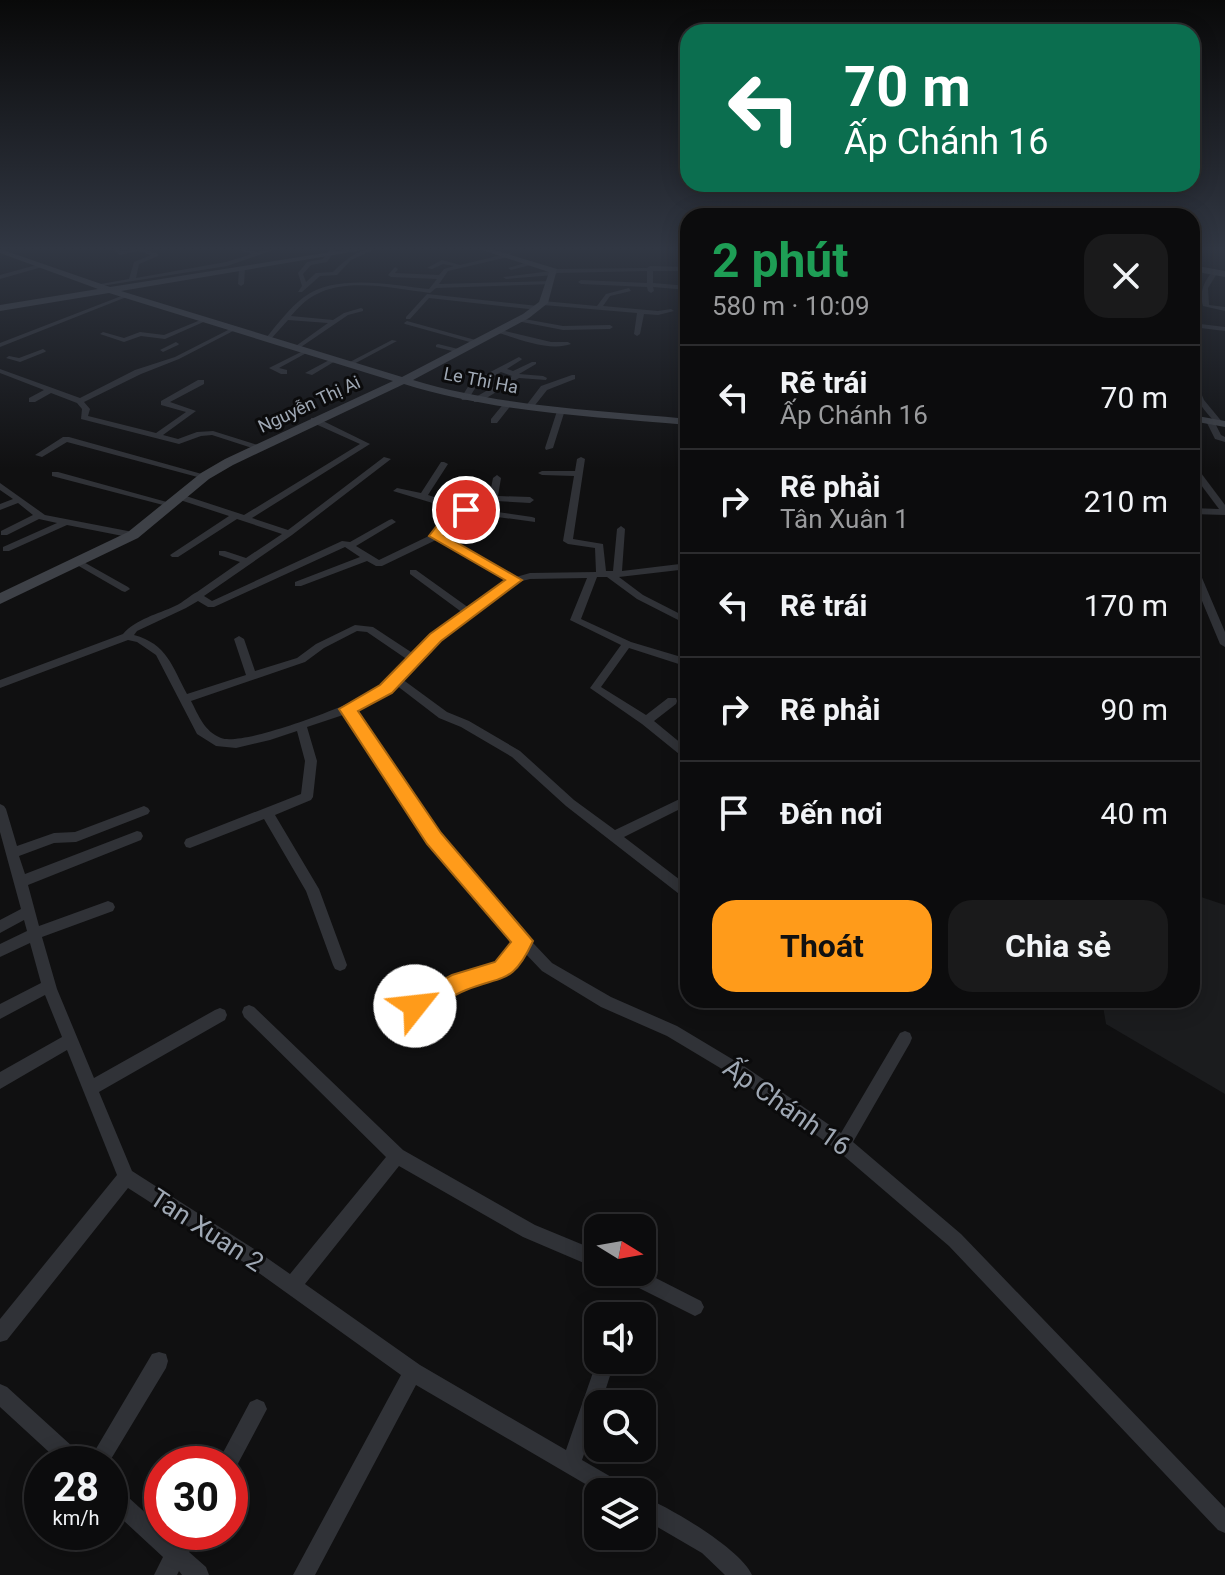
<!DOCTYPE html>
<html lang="vi">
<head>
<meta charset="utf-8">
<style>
	body { margin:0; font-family:Roboto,sans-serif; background:#1a1a1b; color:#f1f3f6; height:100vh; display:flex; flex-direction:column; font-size:30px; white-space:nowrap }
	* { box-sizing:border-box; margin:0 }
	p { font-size:26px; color:#9a9b9d }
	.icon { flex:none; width:44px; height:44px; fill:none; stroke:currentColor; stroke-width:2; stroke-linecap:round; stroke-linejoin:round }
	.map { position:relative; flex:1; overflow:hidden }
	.sheet { position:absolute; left:680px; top:208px; width:520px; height:800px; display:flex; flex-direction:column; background:#0c0c0d; border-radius:24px; box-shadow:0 4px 20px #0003,0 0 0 2px #2c2c2e }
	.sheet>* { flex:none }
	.guide { position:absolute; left:680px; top:24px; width:520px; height:168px; border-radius:24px; box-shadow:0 4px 20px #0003,0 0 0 2px #2c2c2e; background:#0b6e4f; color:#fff; overflow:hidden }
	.needle { width:52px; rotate:101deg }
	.tools { position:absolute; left:584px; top:1214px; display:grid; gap:16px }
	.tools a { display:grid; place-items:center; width:72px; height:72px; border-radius:16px; background:#0c0c0d; box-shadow:0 4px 20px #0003,0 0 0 2px #2c2c2e; font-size:40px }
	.speed { position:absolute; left:24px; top:1446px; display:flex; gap:16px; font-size:40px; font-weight:700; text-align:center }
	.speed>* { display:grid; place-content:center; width:104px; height:104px; border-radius:50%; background:#0c0c0d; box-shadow:0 4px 20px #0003,0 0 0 2px #2c2c2e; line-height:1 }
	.speed small { font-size:20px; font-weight:400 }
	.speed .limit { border:12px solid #d22; background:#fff; color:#111 }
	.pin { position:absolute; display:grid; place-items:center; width:68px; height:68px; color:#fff; margin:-34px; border:4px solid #fff; border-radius:50%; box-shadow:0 2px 8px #0007 }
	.me { position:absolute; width:88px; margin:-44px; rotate:61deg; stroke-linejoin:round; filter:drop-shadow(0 0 6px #0008) }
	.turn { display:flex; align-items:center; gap:28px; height:168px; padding:0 32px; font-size:36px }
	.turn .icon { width:104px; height:104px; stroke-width:2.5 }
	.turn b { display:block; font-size:56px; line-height:68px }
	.round { display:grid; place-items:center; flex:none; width:84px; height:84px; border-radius:24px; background:#1a1a1b }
	.headline { display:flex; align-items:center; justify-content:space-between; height:136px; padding:0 32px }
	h1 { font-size:48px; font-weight:700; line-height:60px; color:#1e9e55 }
	.button { display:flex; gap:16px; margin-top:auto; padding:16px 32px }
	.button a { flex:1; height:92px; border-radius:24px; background:#ff9b1a; color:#111; font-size:32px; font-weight:700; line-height:92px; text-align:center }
	.button a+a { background:#1a1a1b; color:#f1f3f6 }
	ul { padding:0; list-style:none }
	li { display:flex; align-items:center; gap:24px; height:104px; padding:0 32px; border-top:2px solid #2c2c2e }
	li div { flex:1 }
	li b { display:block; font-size:30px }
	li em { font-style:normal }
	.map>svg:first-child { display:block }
	.built { fill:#1b1c1e }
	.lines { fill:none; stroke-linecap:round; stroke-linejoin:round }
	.street { fill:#303237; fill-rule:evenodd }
	.secondary { fill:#3e4147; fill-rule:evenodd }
	.route { fill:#ff9b1a; stroke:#a66511; stroke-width:2 }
	.labels { text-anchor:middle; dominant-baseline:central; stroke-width:6; stroke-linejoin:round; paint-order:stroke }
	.far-street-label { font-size:18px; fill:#9fa8b4; stroke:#0b0b0c }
	.near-street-label { font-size:26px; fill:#9fa8b4; stroke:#0b0b0c }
</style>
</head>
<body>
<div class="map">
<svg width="1225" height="1575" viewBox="0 0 1225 1575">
	<rect width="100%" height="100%" fill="#101011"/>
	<path class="built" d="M 1192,894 L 1225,905 L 1225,1094 L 1106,1024 L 1102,1000 L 1192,1000 Z"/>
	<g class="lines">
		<path class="street" d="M 112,249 L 118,249 L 121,251 L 144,249 L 158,254 L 158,256 L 139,264 L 136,278 L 226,262 L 252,254 L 236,249 L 258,252 L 276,249 L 227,266 L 95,287 L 95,285 L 129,279 L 134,262 L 151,255 L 138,251 L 120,255 Z
			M 330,249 L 336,249 L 327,262 L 311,265 L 303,274 L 306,282 L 316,273 L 333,272 C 345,260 357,249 375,249 L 351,260 L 337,275 L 320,276 L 302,292 L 298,292 L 302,286 L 298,273 L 307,262 L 323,259 Z
			M 510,253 L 512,256 L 448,271 L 439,284 L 551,281 L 553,284 L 436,288 L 430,293 C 395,289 348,277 315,295 C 305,300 298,308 291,316 L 333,320 L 344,313 L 361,308 L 363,309 L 363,311 L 348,315 L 298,349 L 293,348 L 328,323 L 288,320 L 270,340 L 265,339 C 277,325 289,308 304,297 C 336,273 392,285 429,289 L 437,279 L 391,277 L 388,275 L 395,267 L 398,269 L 395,273 L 439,275 L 444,269 L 454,266 L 443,264 L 432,269 L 427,268 L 442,260 L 460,265 Z
			M 532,261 L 534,264 L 511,270 L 508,268 Z
			M 40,264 L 42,267 L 0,279 L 0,275 Z
			M 650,266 L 688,267 L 688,271 L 653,271 L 653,283 L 688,286 L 688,290 L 653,287 L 654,291 L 651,293 L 648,291 L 647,287 L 581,284 L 578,282 L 581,280 L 647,283 L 647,271 L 557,273 L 554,275 L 506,279 L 503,277 L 551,271 L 554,269 L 647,268 Z
			M 242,267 L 245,269 L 244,284 L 241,286 L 238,284 L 239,269 Z
			M 1213,271 L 1218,272 L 1208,288 L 1209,305 L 1225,307 L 1225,311 L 1203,306 C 1199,291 1204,282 1213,271 Z
			M 629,288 L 631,291 L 610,296 L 603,306 L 658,311 L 671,309 L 674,311 L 658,315 L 644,314 L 640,334 L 637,336 L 634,334 L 637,313 L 543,305 L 540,303 L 543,301 L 597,306 L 606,294 Z
			M 427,294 L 538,306 L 541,308 L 538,310 L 429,298 L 410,319 L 406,319 L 406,317 Z
			M 124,295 L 129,296 L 0,347 L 0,343 Z
			M 519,318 L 563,326 L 610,325 L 613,327 L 610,329 L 563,330 L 517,321 L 517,319 Z
			M 203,319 L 208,320 L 165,339 L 141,336 L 124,342 L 100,334 L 103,332 L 124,338 L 140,332 L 164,335 Z
			M 407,321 L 479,341 L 480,342 L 477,344 L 405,324 L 404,323 Z
			M 1192,323 L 1225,327 L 1225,331 L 1192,327 Z
			M 232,328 L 237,329 L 179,359 L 141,374 L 84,402 L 90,409 L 88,416 L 156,433 L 186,412 L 161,405 L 161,401 L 198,380 L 204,380 L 204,384 L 170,402 L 196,411 L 163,435 L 178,439 L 197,432 L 213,431 L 261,446 L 261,450 L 258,450 L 212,435 L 201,436 L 179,444 L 81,419 L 82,409 L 77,403 L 51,393 L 35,402 L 29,402 L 29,398 L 44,390 L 0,373 L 0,369 L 80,398 L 135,370 L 175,357 Z
			M 497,329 L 551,342 L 568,342 L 571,344 C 549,352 517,338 495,332 L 494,331 Z
			M 392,340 L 397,341 L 352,365 L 346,364 Z
			M 176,342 L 179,344 L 178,345 L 163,352 L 160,350 Z
			M 438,344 L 462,350 L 463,351 L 460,353 L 436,347 L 436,345 Z
			M 1192,347 L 1201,349 L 1192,351 Z
			M 43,349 L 46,351 L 45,352 L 20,362 L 6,358 L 9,356 L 19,358 Z
			M 305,350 L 310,351 L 279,368 L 287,370 L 287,374 L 281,374 L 269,368 Z
			M 335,357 L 337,358 L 337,360 L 312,375 L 305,373 Z
			M 519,357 L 522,359 L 521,360 L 507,369 L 513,371 L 532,362 L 536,362 L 536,364 L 519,374 L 543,376 L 547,378 L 546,380 L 519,378 L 480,402 L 474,402 L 474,398 L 512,376 L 501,372 L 477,385 L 468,400 L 462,400 L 461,398 L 471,382 Z
			M 572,375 L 575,375 L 575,379 L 547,390 L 532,409 L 526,409 L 525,407 L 541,386 Z
			M 1192,379 L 1196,381 L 1204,400 L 1223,423 L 1219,425 L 1215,423 L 1221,435 L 1225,437 L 1225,442 L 1215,439 L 1206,421 L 1212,419 C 1201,406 1192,396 1192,379 Z
			M 505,402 L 512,404 L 497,423 L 491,423 L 491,419 Z
			M 558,408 L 565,410 L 553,448 L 546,450 L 545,448 Z
			M 311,418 L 317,418 L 370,444 L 252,518 L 288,530 L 384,457 L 391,459 L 292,535 L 204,596 L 212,601 L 342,541 L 350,542 L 389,520 L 392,519 L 396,522 L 356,546 L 379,560 L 433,534 L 440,524 L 459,511 L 393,491 L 397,488 L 421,493 L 441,462 L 444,462 L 448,464 L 428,495 L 467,508 L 482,510 L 489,498 L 493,478 L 497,475 L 501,478 L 498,496 L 530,497 L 534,500 L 530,503 L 496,501 L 490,511 L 532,517 L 535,518 L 535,522 L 468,513 L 446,528 L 441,535 L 516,577 L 530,573 L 596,572 L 595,548 L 568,544 L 563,541 L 574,476 L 542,475 L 538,473 L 542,471 L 575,471 L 577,459 L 581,457 L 585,459 L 573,539 L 603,544 L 606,571 L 613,571 L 617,529 L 621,526 L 625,529 L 622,571 L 688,563 L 688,569 L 619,577 L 643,595 L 688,618 L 688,625 L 637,599 L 607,577 L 597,577 L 581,619 L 631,642 L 688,659 L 688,667 L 629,648 L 601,687 L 646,715 L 668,698 L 676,698 L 677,701 L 676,704 L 654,721 L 688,749 L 688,759 L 684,758 L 642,724 L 590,688 L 621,645 L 570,620 L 587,578 L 530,579 L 518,582 L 439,640 L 420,662 L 402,679 L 447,712 L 469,721 L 520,751 L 574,800 L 615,830 L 688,795 L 688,805 L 624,837 L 688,886 L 688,899 L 683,897 L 566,806 L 512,757 L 461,727 L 439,718 L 396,685 L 390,692 L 355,710 L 438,834 L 501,909 L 552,963 L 611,997 L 677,1026 L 747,1068 L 841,1133 L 900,1033 L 905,1031 L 910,1033 L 912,1038 L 910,1043 L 853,1142 L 961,1234 L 1225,1508 L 1225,1533 L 1218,1530 L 949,1246 L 837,1150 L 737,1078 L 667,1036 L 601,1007 L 542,971 L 523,951 C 507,978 485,978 459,989 C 446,995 433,1004 420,1011 L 415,1013 L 410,1011 L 408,1006 L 410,1001 C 423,994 436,986 450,980 C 476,968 498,969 514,942 L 491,917 L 430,842 L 346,714 L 307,727 L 317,761 L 313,797 L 311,800 L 275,815 L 319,889 L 347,965 L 345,969 L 340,971 L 335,969 L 333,965 L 306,891 L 264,819 L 190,848 L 186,847 L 184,843 L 186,839 L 301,794 L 305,761 L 297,731 L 270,740 L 236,748 L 216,746 L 197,734 L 156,655 L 137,642 L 128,640 L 0,688 L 0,680 L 123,634 C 136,619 158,614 175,606 C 184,602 189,596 197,592 L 240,562 L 219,555 L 219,551 L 225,551 L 246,558 L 282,534 L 237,519 L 178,557 L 172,557 L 170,555 L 229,516 L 177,499 L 177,495 L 183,495 L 244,515 L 360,444 L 311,422 ZM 436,540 L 508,580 L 469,608 L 416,570 L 410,570 L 410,574 L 463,613 L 431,636 L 414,654 L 373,627 L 355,625 L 316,644 L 297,658 L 255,671 L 244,639 L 239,636 L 234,639 L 246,675 L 187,694 C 172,666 167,644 134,635 L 137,631 L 186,608 L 198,601 L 208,607 L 214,607 L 345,547 L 360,557 L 295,582 L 295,586 L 301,586 L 367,561 L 376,566 L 382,566 ZM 357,631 L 367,632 L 408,660 C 400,668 392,679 382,686 C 361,702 244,747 221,738 C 204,731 199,716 191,701 L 305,662 L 324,648 Z
			M 63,437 L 69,437 L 209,476 L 205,479 L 67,442 L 42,457 L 35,455 Z
			M 1192,465 L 1195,465 L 1225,505 L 1225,515 L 1192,514 L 1192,508 L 1219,509 L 1192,473 Z
			M 52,472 L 58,472 L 174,504 L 167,506 L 52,476 Z
			M 0,483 L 45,515 L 133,532 L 138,535 L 133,538 L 67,525 L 9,551 L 3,551 L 3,547 L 57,523 L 39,519 L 7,535 L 1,535 L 1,531 L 33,515 L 18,503 L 0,510 L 0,504 L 13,499 L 0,490 Z
			M 80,560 L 128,587 L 130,589 L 125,592 L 122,591 L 77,565 L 75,563 Z
			M 1192,563 L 1197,566 L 1225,632 L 1225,647 L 1220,644 L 1192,577 Z
			M 0,804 L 4,806 L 6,809 L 17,846 L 54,833 L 75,832 L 144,806 L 148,808 L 150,811 L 148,814 L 76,842 L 54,843 L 19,856 L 25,874 L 137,831 L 141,832 L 143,836 L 141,840 L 28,885 L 39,926 L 108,901 L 113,903 L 115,907 L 113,911 L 42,937 L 57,989 L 94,1078 L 215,1010 L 220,1008 L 225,1010 L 227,1015 L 225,1020 L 99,1092 L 132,1171 L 257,1251 L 290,1274 L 386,1157 L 244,1017 L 242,1012 L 244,1007 L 249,1005 L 254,1007 L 403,1150 L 535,1225 L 598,1251 L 598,1269 L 523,1237 L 399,1166 L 305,1284 L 420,1365 L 566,1450 L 598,1358 L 598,1360 L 615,1360 L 601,1404 L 598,1404 L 598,1413 L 582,1460 L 625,1485 L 628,1492 L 599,1492 L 416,1385 L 315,1575 L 293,1575 L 401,1375 L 245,1263 L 128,1188 L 7,1340 L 0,1342 L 0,1319 L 117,1175 L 67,1050 L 0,1089 L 0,1072 L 62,1037 L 45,995 L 0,1019 L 0,1004 L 41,983 L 30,943 L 0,957 L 0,944 L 27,931 L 24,920 L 0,933 L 0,920 L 21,909 L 0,832 Z
			M 642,1271 L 701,1301 L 704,1307 L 701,1313 L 695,1316 L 619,1278 L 616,1272 Z
			M 159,1352 L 166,1354 L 168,1361 L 166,1368 L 108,1464 L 87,1464 L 152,1354 Z
			M 0,1384 L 7,1387 L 84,1457 L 87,1464 L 62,1464 L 0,1407 Z
			M 257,1399 L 264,1402 L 267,1409 L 234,1471 L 230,1473 L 230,1464 L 217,1464 L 250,1402 Z
			M 110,1484 L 117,1487 L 162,1528 L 162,1532 L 167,1532 L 174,1539 L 178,1532 L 199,1532 L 189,1552 L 206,1567 L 209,1575 L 182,1575 L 179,1571 L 177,1575 L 154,1575 L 163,1557 L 110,1508 Z
			M 642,1496 C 669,1507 741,1549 752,1575 L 725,1575 L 702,1553 L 642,1518 Z"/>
		<path class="secondary" d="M 0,249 L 110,287 L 350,249 L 369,249 L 121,291 L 402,377 L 523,314 L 539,302 L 549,272 L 479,249 L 491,249 L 557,269 L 548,303 L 529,318 L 413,380 C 502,407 596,410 688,419 L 688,425 C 593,416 496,413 404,384 L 233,465 L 209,479 L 138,538 L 0,604 L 0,593 L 128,532 L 201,473 L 225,459 L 393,381 L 109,293 L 0,311 L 0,305 L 98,289 L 0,253 Z
			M 1192,265 L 1225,271 L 1225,277 L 1192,271 Z
			M 1192,415 L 1225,421 L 1225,427 L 1192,421 Z"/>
	</g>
	<linearGradient id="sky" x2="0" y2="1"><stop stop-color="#090909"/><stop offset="0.53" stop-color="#313743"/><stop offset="1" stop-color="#313743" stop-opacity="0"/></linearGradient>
	<rect width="1225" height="469" fill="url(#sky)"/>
	<path class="route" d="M 462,507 L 473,510 L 444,535 L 522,580 L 441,641 L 392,693 L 358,711 L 441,833 L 533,941 C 513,984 504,975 466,990 C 448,997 433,1010 415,1017 L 407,1014 L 404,1006 L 407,999 L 452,975 L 495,962 L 511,942 L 427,844 L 339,709 L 380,685 L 430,634 L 505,580 L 429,536 L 439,523 Z"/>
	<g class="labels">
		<g class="far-street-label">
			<text transform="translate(481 380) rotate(11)">Le Thi Ha</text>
			<text transform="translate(309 404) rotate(-25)">Nguyễn Thị Ai</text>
		</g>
		<g class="near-street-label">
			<text transform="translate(787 1107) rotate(35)">Ấp Chánh 16</text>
			<text transform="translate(207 1230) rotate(33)">Tan Xuan 2</text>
		</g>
	</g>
</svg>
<div class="tools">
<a><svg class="needle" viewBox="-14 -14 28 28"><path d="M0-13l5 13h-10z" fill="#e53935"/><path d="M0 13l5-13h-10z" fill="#9a9b9d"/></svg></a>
<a><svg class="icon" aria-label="sound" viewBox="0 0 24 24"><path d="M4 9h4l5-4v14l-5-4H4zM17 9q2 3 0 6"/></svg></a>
<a><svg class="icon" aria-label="search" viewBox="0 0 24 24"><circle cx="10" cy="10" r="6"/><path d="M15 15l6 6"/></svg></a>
<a><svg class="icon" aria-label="layers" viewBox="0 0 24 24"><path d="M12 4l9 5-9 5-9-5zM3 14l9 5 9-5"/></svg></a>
</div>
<div class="speed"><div>28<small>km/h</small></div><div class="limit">30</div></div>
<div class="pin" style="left:466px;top:510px;background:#d93025"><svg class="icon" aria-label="arrive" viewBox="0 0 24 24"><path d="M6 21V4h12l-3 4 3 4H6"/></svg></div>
<svg class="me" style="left:415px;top:1006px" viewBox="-20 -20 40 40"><circle r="19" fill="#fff"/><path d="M0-13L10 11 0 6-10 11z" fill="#ff9b1a"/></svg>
<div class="guide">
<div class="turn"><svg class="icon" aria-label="left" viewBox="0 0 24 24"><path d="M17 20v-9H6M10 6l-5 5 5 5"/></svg><div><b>70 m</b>Ấp Chánh 16</div></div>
</div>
<section class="sheet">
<div class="headline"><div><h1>2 phút</h1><p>580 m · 10:09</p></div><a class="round"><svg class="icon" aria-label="close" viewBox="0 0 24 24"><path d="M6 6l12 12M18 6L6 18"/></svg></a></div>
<ul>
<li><svg class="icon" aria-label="left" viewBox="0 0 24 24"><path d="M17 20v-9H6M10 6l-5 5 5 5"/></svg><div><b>Rẽ trái</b><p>Ấp Chánh 16</p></div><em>70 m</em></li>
<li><svg class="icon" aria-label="right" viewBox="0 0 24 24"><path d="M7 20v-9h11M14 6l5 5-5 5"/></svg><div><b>Rẽ phải</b><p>Tân Xuân 1</p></div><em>210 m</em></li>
<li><svg class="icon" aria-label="left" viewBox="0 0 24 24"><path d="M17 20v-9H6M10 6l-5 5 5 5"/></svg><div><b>Rẽ trái</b></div><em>170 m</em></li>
<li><svg class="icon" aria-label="right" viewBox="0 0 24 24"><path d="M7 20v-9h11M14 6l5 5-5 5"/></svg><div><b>Rẽ phải</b></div><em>90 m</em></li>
<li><svg class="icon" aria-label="arrive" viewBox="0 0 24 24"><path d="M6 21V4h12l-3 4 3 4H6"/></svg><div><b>Đến nơi</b></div><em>40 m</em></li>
</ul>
<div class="button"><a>Thoát</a><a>Chia sẻ</a></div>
</section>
</div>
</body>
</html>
